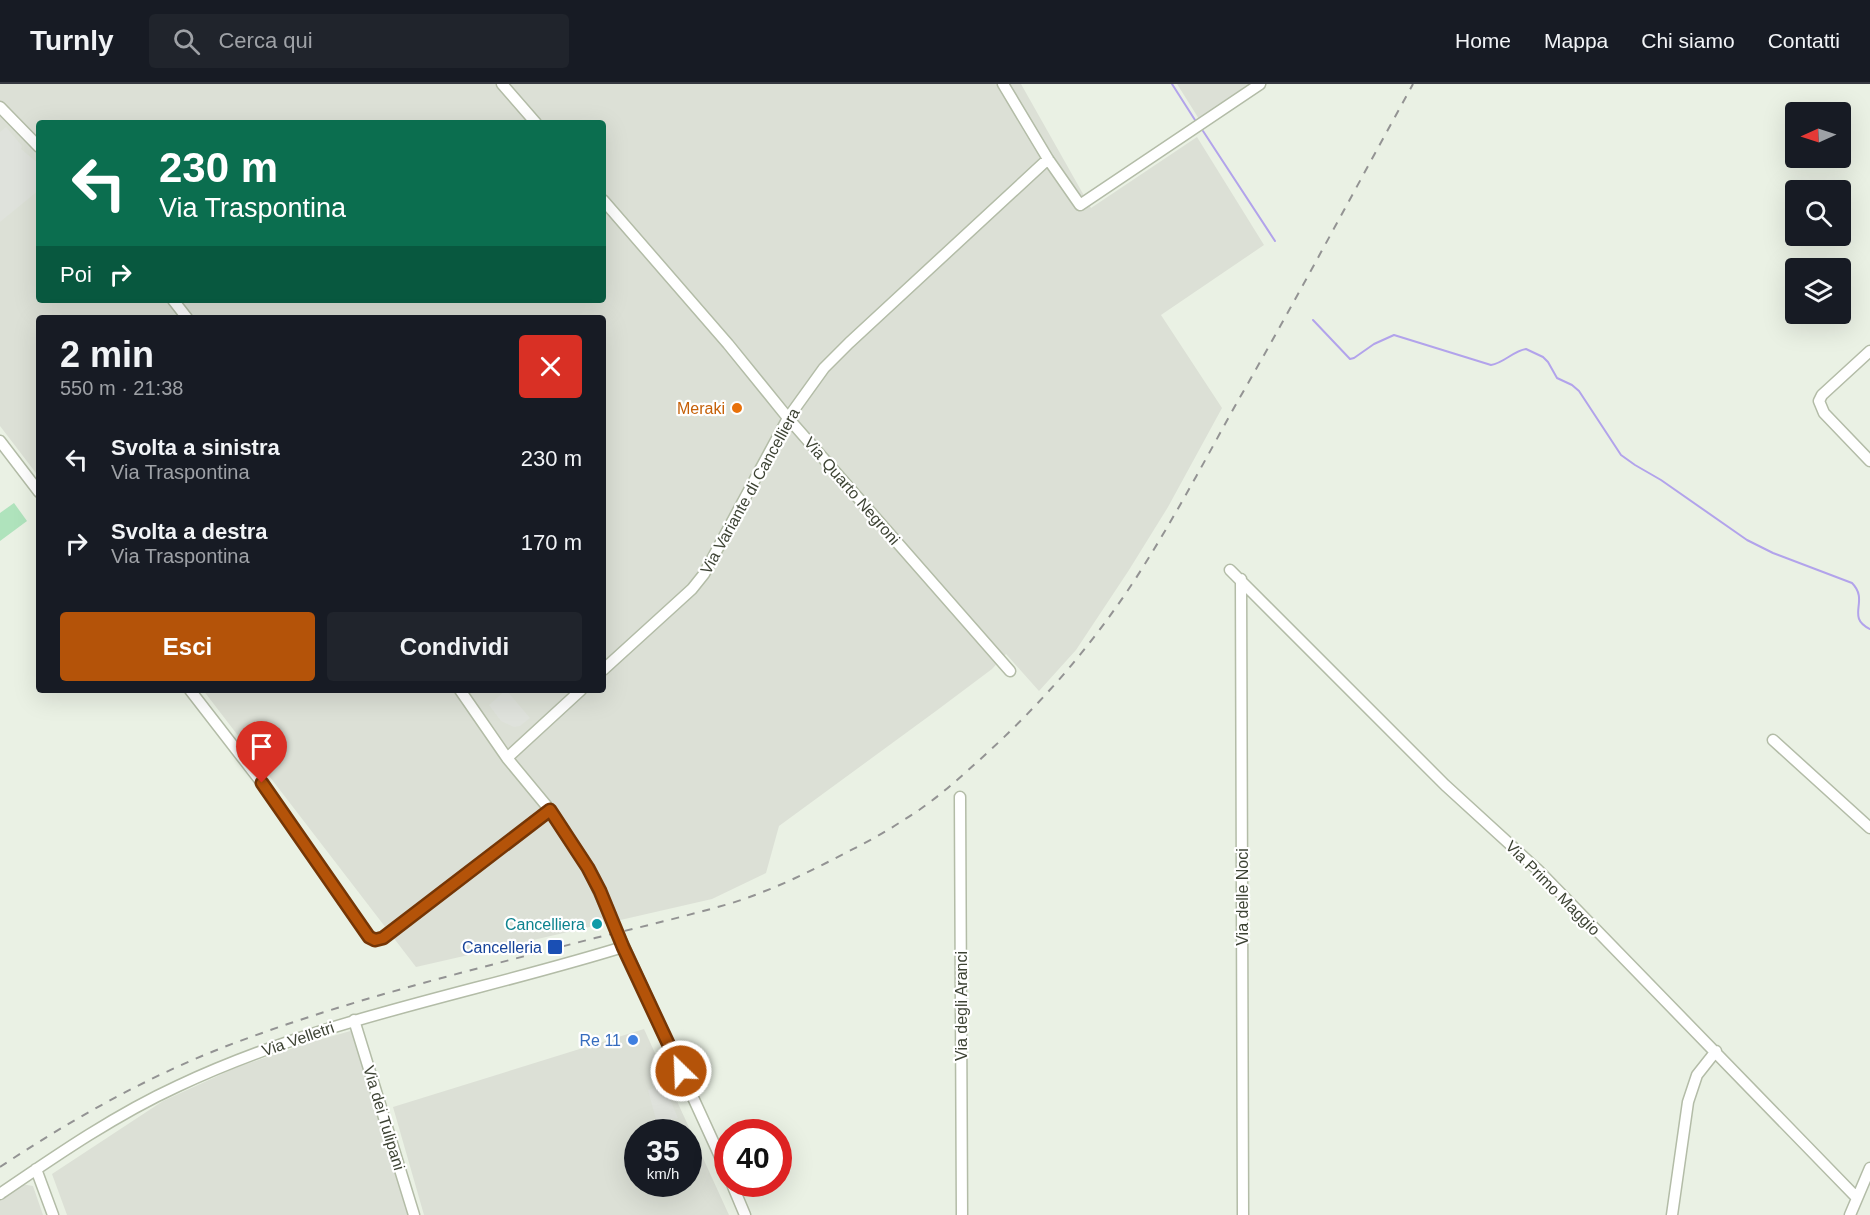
<!DOCTYPE html>
<html lang="it">
<head>
<meta charset="utf-8">
<style>
	body { margin:0; font-family:Arial,sans-serif; background:#20242c; color:#f1f3f6; height:100vh; display:flex; flex-direction:column; font-size:22px; white-space:nowrap }
	* { box-sizing:border-box; margin:0 }
	p { font-size:20px; color:#9ea1a6 }
	.icon { flex:none; width:33px; height:33px; fill:none; stroke:currentColor; stroke-width:2; stroke-linecap:round; stroke-linejoin:round }
	.map { position:relative; flex:1; overflow:hidden }
	.panel { position:absolute; left:36px; top:231px; width:570px; height:378px; display:flex; flex-direction:column; background:#171b24; border-radius:6px; box-shadow:0 6px 24px #0002 }
	.panel>* { flex:none }
	.top-card { position:absolute; left:36px; top:36px; width:570px; height:183px; border-radius:6px; box-shadow:0 6px 24px #0002; background:#0b6e4f; color:#fff; overflow:hidden }
	.needle { width:39px; rotate:267deg }
	.fabs { position:absolute; left:1785px; top:18px; display:grid; gap:12px }
	.fabs a { display:grid; place-items:center; width:66px; height:66px; border-radius:6px; background:#171b24; box-shadow:0 6px 24px #0002; font-size:30px }
	.speed { position:absolute; left:624px; top:1035px; display:flex; gap:12px; font-size:30px; font-weight:700; text-align:center }
	.speed>* { display:grid; place-content:center; width:78px; height:78px; border-radius:50%; background:#171b24; box-shadow:0 6px 24px #0002; line-height:1 }
	.speed small { font-size:15px; font-weight:400 }
	.speed .limit { border:9px solid #d22; background:#fff; color:#111 }
	.pin { position:absolute; display:grid; place-items:center; width:51px; height:51px; color:#fff; margin:-62px -26px; border-radius:50% 50% 50% 0; rotate:-45deg; box-shadow:0 0 6px #0007 }
	.pin .icon { rotate:45deg }
	.me { position:absolute; width:66px; margin:-33px; rotate:336deg; stroke-linejoin:round; filter:drop-shadow(0 0 4px #0008) }
	.turn { display:flex; align-items:center; gap:21px; height:126px; padding:0 24px; font-size:27px }
	.turn .icon { width:78px; height:78px; stroke-width:2.5 }
	.turn b { display:block; font-size:42px; line-height:51px }
	.then { display:flex; align-items:center; height:57px; padding:0 24px; background:#0003; gap:12px; font-size:22px }
	.round { display:grid; place-items:center; flex:none; width:63px; height:63px; border-radius:6px; background:#20242c }
	.headline { display:flex; align-items:center; justify-content:space-between; height:102px; padding:0 24px }
	h1 { font-size:36px; font-weight:600; line-height:45px }
	.button { display:flex; gap:12px; margin-top:auto; padding:12px 24px }
	.button a { flex:1; height:69px; border-radius:6px; background:#b45309; color:#fff; font-size:24px; font-weight:600; line-height:69px; text-align:center }
	.button a+a { background:#20242c; color:#f1f3f6 }
	ul { padding:0; list-style:none }
	li { display:flex; align-items:center; gap:18px; height:84px; padding:0 24px }
	li div { flex:1 }
	li b { display:block; font-size:22px }
	li em { font-style:normal }
	header { display:flex; align-items:center; gap:36px; box-sizing:border-box; height:84px; padding:0 30px; background:#171b24; border-bottom:2px solid #363941 }
	header strong { font-size:28px }
	nav { display:flex; gap:33px; margin-inline-start:auto; font-size:21px }
	.search { width:420px; height:54px; background:#20242c; display:flex; align-items:center; gap:15px; box-sizing:border-box; padding:0 21px; border-radius:6px; color:#9ea1a6; font-size:22px }
	.map>svg:first-child { display:block }
	.industrial { fill:#dce0d6; fill-rule:evenodd }
	.green { fill:#afe3bc }
	.parking { fill:#dfe2dc }
	.lines { fill:none; stroke-linecap:round; stroke-linejoin:round }
	.stream { stroke:#b2a3eb; stroke-width:2 }
	.minor-casing { stroke:#b3bca7; stroke-width:13 }
	.minor { stroke:#fff; stroke-width:10 }
	.rail { stroke:#939393; stroke-width:2; stroke-dasharray:8 8; stroke-linecap:butt }
	.route-casing { stroke:#753606; stroke-width:15 }
	.route { stroke:#b45309; stroke-width:10 }
	.food-dot { fill:#e8710a; stroke:#fff; stroke-width:2 }
	.culture-dot { fill:#0f9aa8; stroke:#fff; stroke-width:2 }
	.transit-dot { fill:#1a4fb4; stroke:#fff; stroke-width:2 }
	.shop-dot { fill:#3f7fe0; stroke:#fff; stroke-width:2 }
	.labels { text-anchor:middle; dominant-baseline:central; stroke-width:4.5; stroke-linejoin:round; paint-order:stroke }
	.food-label { font-size:16px; fill:#c56008; stroke:#fff; text-anchor:end }
	.street-label { font-size:16px; fill:#3d4334; stroke:#fff }
	.culture-label { font-size:16px; fill:#0d838f; stroke:#fff; text-anchor:end }
	.transit-label { font-size:16px; fill:#164399; stroke:#fff; text-anchor:end }
	.shop-label { font-size:16px; fill:#366cbe; stroke:#fff; text-anchor:end }
</style>
</head>
<body>
<header>
<strong>Turnly</strong>
<div class="search"><svg class="icon" aria-label="search" viewBox="0 0 24 24"><circle cx="10" cy="10" r="6"/><path d="M15 15l6 6"/></svg>Cerca qui</div>
<nav><a>Home</a><a>Mappa</a><a>Chi siamo</a><a>Contatti</a></nav>
</header>
<div class="map">
<svg width="1870" height="1131" viewBox="0 0 1870 1131">
	<rect width="100%" height="100%" fill="#eaf1e4"/>
	<path class="industrial" d="M 0,0 L 1021,0 L 1091,124 L 1197,53 L 1264,161 L 1161,231 L 1222,324 L 1168,423 L 1129,486 L 1076,566 L 1039,607 L 1006,570 L 992,585 L 936,627 L 779,742 L 766,789 L 712,815 L 416,883 L 203,606 L 603,606 L 603,234 L 39,234 L 39,393 L 0,342 ZM 39,39 L 603,39 L 603,216 L 39,216 Z
		M 1177,0 L 1251,0 L 1199,35 Z
		M 644,945 L 729,1131 L 424,1131 L 393,1023 ZM 638,1048 L 688,1048 L 688,1100 L 638,1100 Z
		M 354,946 L 408,1131 L 67,1131 L 52,1090 L 163,1017 L 235,984 L 308,959 Z
		M 21,1100 L 33,1102 L 43,1131 L 0,1131 L 0,1115 Z"/>
	<path class="green" d="M 14,419 L 27,437 L 0,457 L 0,429 Z"/>
	<path class="parking" d="M 6,43 L 22,62 L 21,65 L 39,80 L 39,106 L 0,138 L 0,48 Z
		M 506,606 L 530,634 L 520,642 L 514,643 L 501,637 L 489,621 Z
		M 664,1001 L 678,1034 L 657,1039 L 648,1006 Z"/>
	<g class="lines">
		<path class="stream" d="M 1172,0 L 1195,36
			M 1203,47 L 1275,157
			M 1313,236 L 1350,275 L 1354,274 L 1374,260 L 1394,251 L 1491,281 C 1504,279 1513,267 1526,265 L 1543,273 L 1548,278 L 1557,294 L 1572,301 L 1579,307 L 1621,371 L 1635,381 L 1661,396 L 1747,456 L 1773,469 L 1852,499 C 1870,517 1845,533 1870,545"/>
		<defs>
			<path id="minor" d="M 502,0 L 536,39
				M 1003,0 L 1048,75 L 1080,121 L 1260,0
				M 0,23 L 39,63
				M 603,116 L 728,260 L 788,334 L 1010,587
				M 173,216 L 187,234
				M 1870,267 L 1822,311 L 1819,317 L 1824,329 L 1870,377
				M 0,357 L 39,408
				M 1230,486 L 1445,701 L 1538,786 L 1857,1114
				M 1241,495 L 1243,1131
				M 603,586 L 692,505 L 704,490 L 788,334 L 824,284 L 849,259 L 1048,75
				M 190,606 L 262,699 L 369,853 L 375,856 L 383,854 L 550,726
				M 460,606 L 507,674 L 550,726 L 588,784 L 728,1090
				M 1773,656 L 1870,744
				M 507,674 L 581,606
				M 960,713 L 962,1131
				M 354,936 L 414,1131
				M 36,1085 L 53,1131
				M 732,1100 L 745,1131
				M 0,1110 C 57,1071 115,1031 178,1002 C 319,935 475,909 623,863
				M 1672,1131 L 1688,1018 L 1697,991 L 1716,967
				M 1850,1131 L 1870,1084"/>
		</defs>
		<use href="#minor" class="minor-casing"/>
		<use href="#minor" class="minor"/>
		<path class="rail" d="M 0,1083 C 78,1031 163,984 251,953 C 363,912 480,884 595,854 C 641,843 687,832 732,819 C 766,808 797,794 828,778 C 853,765 878,753 902,737 C 929,721 953,700 976,679 C 1038,624 1091,563 1136,494 C 1172,438 1203,380 1235,322 C 1296,216 1354,107 1413,0"/>
	</g>
	<g class="lines">
		<defs>
			<path id="route" d="M 262,699 L 369,853 L 375,856 L 383,854 L 550,726 L 588,784 L 600,807 L 623,863 L 681,987"/>
		</defs>
		<use href="#route" class="route-casing"/>
		<use href="#route" class="route"/>
	</g>
	<circle class="food-dot" cx="737" cy="324" r="6"/>
	<circle class="culture-dot" cx="597" cy="840" r="6"/>
	<rect class="transit-dot" x="547" y="855" width="16" height="16" rx="3"/>
	<circle class="shop-dot" cx="633" cy="956" r="6"/>
	<g class="labels">
		<g class="food-label">
			<text x="725" y="324">Meraki</text>
		</g>
		<g class="street-label">
			<text transform="translate(750 407) rotate(-61)">Via Variante di Cancelliera</text>
			<text transform="translate(852 407) rotate(49)">Via Quarto Negroni</text>
			<text transform="translate(1553 804) rotate(45)">Via Primo Maggio</text>
			<text transform="translate(1242 813) rotate(-90)">Via delle Noci</text>
			<text transform="translate(961 922) rotate(-90)">Via degli Aranci</text>
			<text transform="translate(298 955) rotate(-19)">Via Velletri</text>
			<text transform="translate(384 1034) rotate(73)">Via dei Tulipani</text>
		</g>
		<g class="culture-label">
			<text x="585" y="840">Cancelliera</text>
		</g>
		<g class="transit-label">
			<text x="542" y="863">Cancelleria</text>
		</g>
		<g class="shop-label">
			<text x="621" y="956">Re 11</text>
		</g>
	</g>
</svg>
<div class="fabs">
<a><svg class="needle" viewBox="-14 -14 28 28"><path d="M0-13l5 13h-10z" fill="#e53935"/><path d="M0 13l5-13h-10z" fill="#9ea1a6"/></svg></a>
<a><svg class="icon" aria-label="search" viewBox="0 0 24 24"><circle cx="10" cy="10" r="6"/><path d="M15 15l6 6"/></svg></a>
<a><svg class="icon" aria-label="layers" viewBox="0 0 24 24"><path d="M12 4l9 5-9 5-9-5zM3 14l9 5 9-5"/></svg></a>
</div>
<div class="speed"><div>35<small>km/h</small></div><div class="limit">40</div></div>
<div class="pin" style="left:262px;top:699px;background:#d93025"><svg class="icon" aria-label="arrive" viewBox="0 0 24 24"><path d="M6 21V4h12l-3 4 3 4H6"/></svg></div>
<svg class="me" style="left:681px;top:987px" viewBox="-20 -20 40 40"><circle r="17" fill="#b45309" stroke="#fff" stroke-width="3"/><path d="M0-11L8 9 0 5-8 9z" fill="#fff"/></svg>
<div class="top-card">
<div class="turn"><svg class="icon" aria-label="left" viewBox="0 0 24 24"><path d="M17 20v-9H6M10 6l-5 5 5 5"/></svg><div><b>230 m</b>Via Traspontina</div></div>
<div class="then">Poi<svg class="icon" aria-label="right" viewBox="0 0 24 24"><path d="M7 20v-9h11M14 6l5 5-5 5"/></svg></div>
</div>
<section class="panel">
<div class="headline"><div><h1>2 min</h1><p>550 m · 21:38</p></div><a class="round" style="background:#d93025;color:#fff"><svg class="icon" aria-label="close" viewBox="0 0 24 24"><path d="M6 6l12 12M18 6L6 18"/></svg></a></div>
<ul>
<li><svg class="icon" aria-label="left" viewBox="0 0 24 24"><path d="M17 20v-9H6M10 6l-5 5 5 5"/></svg><div><b>Svolta a sinistra</b><p>Via Traspontina</p></div><em>230 m</em></li>
<li><svg class="icon" aria-label="right" viewBox="0 0 24 24"><path d="M7 20v-9h11M14 6l5 5-5 5"/></svg><div><b>Svolta a destra</b><p>Via Traspontina</p></div><em>170 m</em></li>
</ul>
<div class="button"><a>Esci</a><a>Condividi</a></div>
</section>
</div>
</body>
</html>
